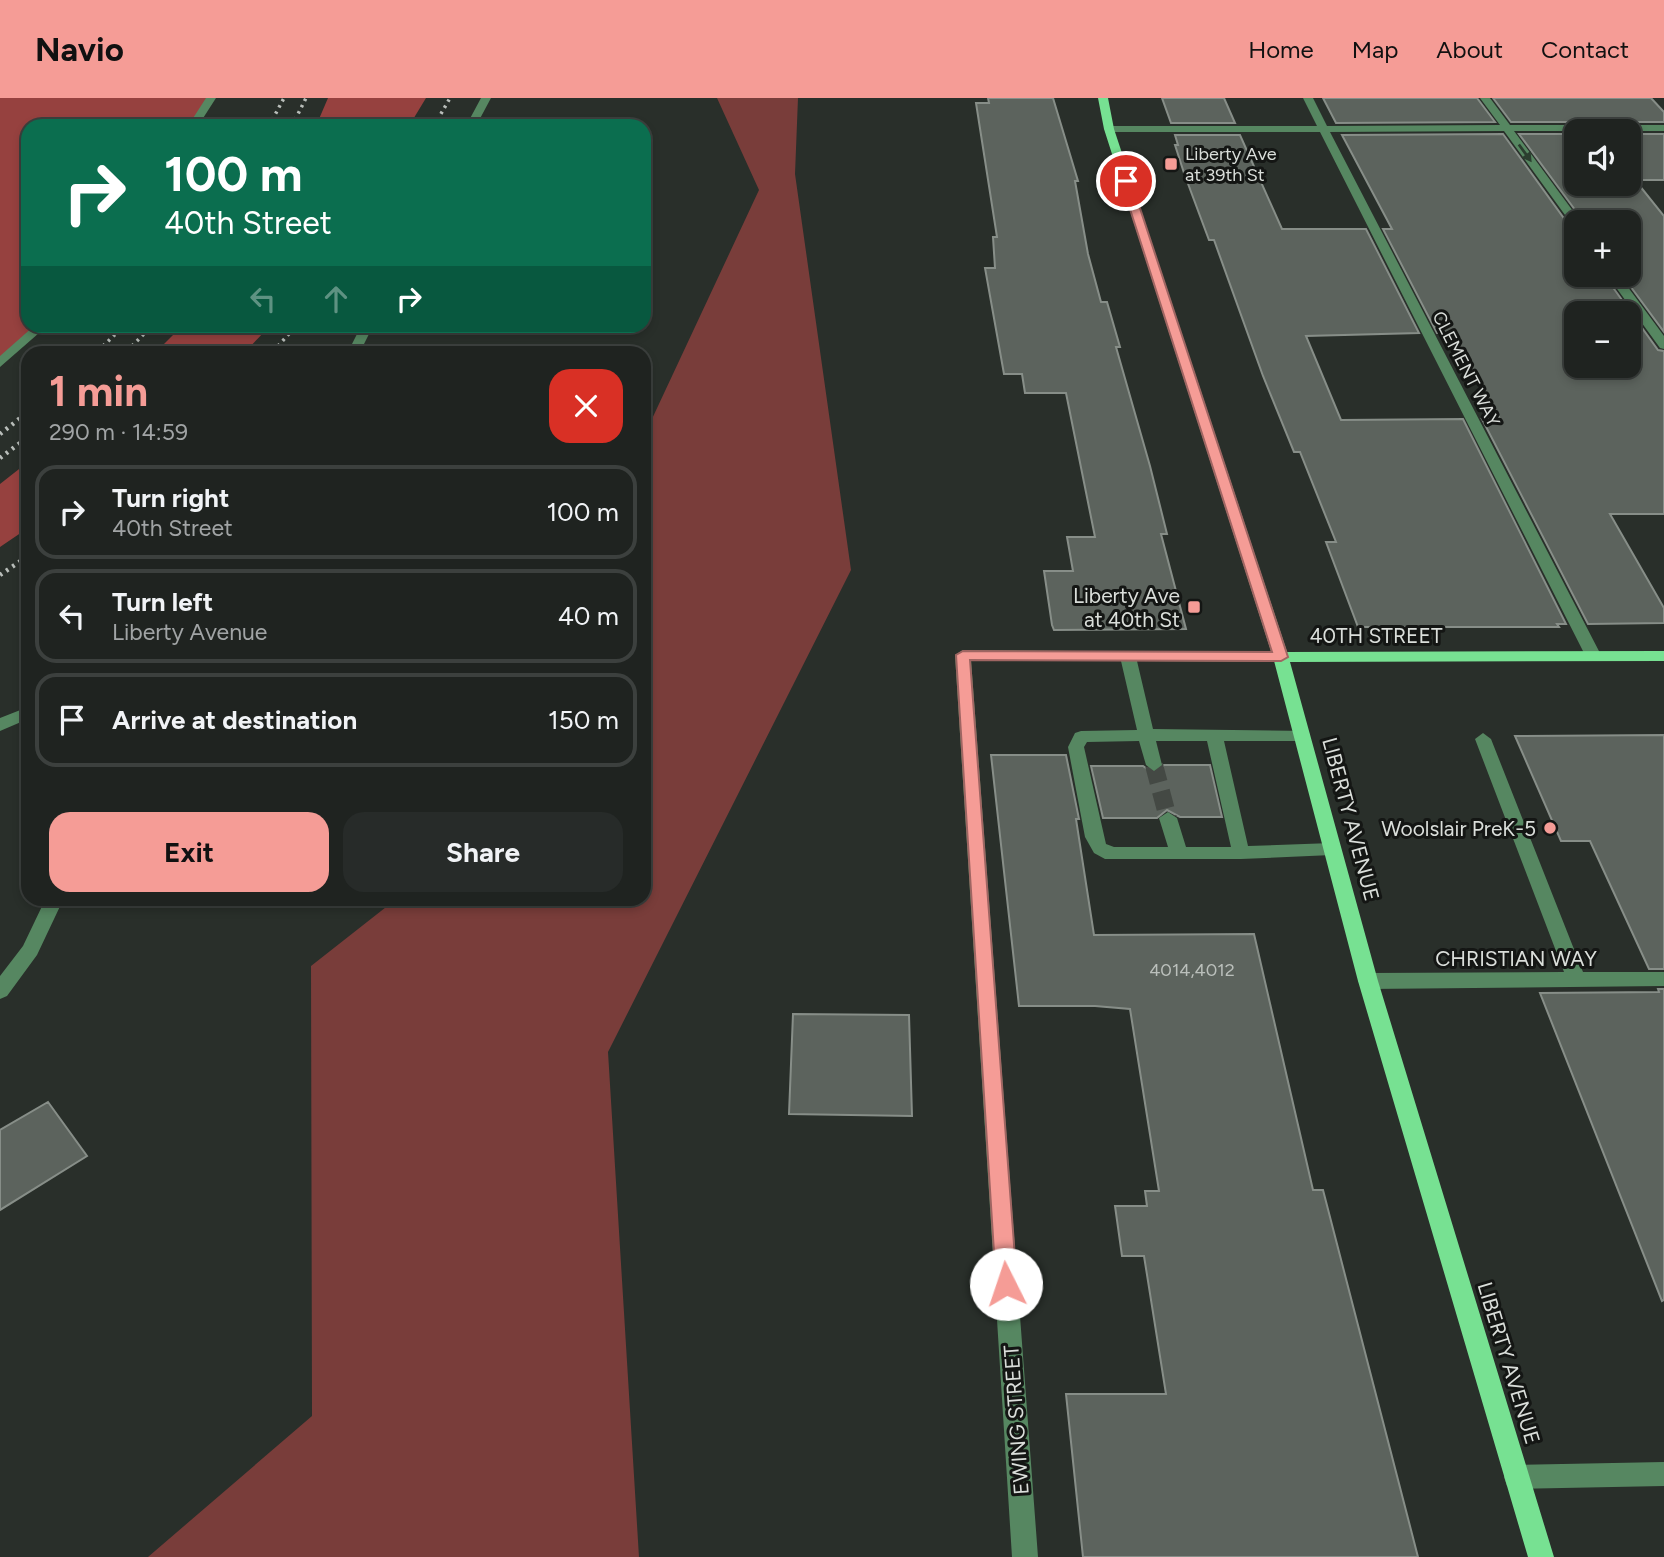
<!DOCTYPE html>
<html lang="en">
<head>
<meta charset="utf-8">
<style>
	body { margin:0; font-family:Figtree,sans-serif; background:#272b29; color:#f1f3f6; height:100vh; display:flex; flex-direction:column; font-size:26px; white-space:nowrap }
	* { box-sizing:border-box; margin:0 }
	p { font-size:23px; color:#a1a4a5 }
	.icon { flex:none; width:38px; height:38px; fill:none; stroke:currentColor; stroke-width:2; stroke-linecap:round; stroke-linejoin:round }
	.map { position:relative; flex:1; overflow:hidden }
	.panel { position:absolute; left:21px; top:248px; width:630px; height:560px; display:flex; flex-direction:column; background:#1f2320; border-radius:21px; box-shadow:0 4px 10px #0003,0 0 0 2px #3c403e }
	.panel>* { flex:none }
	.banner { position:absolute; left:21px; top:21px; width:630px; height:214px; border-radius:21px; box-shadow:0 4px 10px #0003,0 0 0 2px #3c403e; background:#0b6e4f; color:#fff; overflow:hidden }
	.buttons { position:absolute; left:1564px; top:21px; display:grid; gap:14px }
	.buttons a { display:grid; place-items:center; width:77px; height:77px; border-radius:14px; background:#1f2320; box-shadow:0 4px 10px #0003,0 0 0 2px #3c403e; font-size:35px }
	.pin { position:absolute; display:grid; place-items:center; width:60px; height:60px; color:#fff; margin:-30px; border:4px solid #fff; border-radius:50%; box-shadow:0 2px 7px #0007 }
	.me { position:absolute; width:77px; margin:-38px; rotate:356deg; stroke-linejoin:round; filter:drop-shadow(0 0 5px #0008) }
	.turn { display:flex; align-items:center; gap:24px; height:147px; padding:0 28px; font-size:32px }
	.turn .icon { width:91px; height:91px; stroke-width:2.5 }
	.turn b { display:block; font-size:49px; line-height:60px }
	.lanes { display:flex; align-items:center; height:66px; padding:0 28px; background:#0003; justify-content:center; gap:35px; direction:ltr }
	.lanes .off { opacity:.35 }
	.round { display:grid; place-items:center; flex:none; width:74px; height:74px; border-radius:21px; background:#272b29 }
	.headline { display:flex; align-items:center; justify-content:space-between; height:119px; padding:0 28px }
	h1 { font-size:42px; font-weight:700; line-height:52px; color:#f59c96 }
	.primary-button { display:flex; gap:14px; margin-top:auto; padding:14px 28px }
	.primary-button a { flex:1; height:80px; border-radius:21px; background:#f59c96; color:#111; font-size:28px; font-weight:700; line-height:80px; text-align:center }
	.primary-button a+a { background:#272b29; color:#f1f3f6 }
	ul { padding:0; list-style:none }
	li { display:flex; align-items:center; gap:21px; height:94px; margin:0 14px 10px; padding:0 14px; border:4px solid #3c403e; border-radius:21px }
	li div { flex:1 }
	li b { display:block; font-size:26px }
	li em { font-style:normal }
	header { display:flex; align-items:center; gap:42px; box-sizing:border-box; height:98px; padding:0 35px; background:#f59c96; color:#111 }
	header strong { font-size:33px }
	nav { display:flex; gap:38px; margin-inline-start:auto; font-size:24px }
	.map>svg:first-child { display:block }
	.green { fill:#793d3a }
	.forest { fill:#96413f }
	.building { fill:#5c635d; stroke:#878e88; stroke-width:2; fill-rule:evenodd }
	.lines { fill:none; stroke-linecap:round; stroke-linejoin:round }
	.minor-tunnel { stroke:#444944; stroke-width:18; stroke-dasharray:18 9; stroke-linecap:butt }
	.minor { fill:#568761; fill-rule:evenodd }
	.major { fill:#77e192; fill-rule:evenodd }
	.rail-far1 { stroke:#b9beba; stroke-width:3.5; stroke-dasharray:2.5 4.5; stroke-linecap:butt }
	.rail { stroke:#b9beba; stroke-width:4.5; stroke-dasharray:2.5 5; stroke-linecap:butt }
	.oneway { fill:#2b3e2f }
	.route { fill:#f59c96; stroke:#9f6562; stroke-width:2 }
	.poi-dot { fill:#f59c96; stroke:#141614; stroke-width:2.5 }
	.labels { text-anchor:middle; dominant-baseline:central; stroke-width:6; stroke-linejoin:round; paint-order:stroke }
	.far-poi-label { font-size:18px; fill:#dadeda; stroke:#141614; text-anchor:start }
	.far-street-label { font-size:18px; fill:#dadeda; stroke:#141614 }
	.number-label { font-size:18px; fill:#babfbb }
	.poi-label { font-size:21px; fill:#dadeda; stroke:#141614; text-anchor:end }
	.street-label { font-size:21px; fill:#dadeda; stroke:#141614 }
</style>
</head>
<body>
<header>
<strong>Navio</strong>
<nav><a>Home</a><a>Map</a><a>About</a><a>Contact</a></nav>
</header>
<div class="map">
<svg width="1664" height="1459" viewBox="0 0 1664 1459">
	<rect width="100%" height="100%" fill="#292f2a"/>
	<path class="green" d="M 717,0 L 798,0 L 795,76 L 851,472 L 608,954 L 639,1459 L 148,1459 L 312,1318 L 311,868 L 395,802 L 644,802 L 644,604 L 653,596 L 651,323 L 759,92 Z"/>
	<path class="forest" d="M 0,0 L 211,0 L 193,28 L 28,28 L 28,228 L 41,228 L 0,265 Z
		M 328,0 L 426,0 L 409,28 L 316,28 Z
		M 182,228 L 270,228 L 244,255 L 155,255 Z
		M 28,364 L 28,430 L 0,449 L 0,386 Z"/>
	<path class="building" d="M 988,0 L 1053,0 L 1078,83 L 1075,83 L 1088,156 L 1101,204 L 1107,204 L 1120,249 L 1116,249 L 1150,368 L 1167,436 L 1161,436 L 1186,531 L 1054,532 L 1052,527 L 1044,473 L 1073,473 L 1067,439 L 1095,439 L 1066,295 L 1025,295 L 1022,276 L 1004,276 L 985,170 L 995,170 L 993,139 L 997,139 L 976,5 L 989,5 Z
		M 1162,0 L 1224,0 L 1235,25 L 1171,25 Z
		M 1323,0 L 1477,0 L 1495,24 L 1336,25 Z
		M 1493,0 L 1651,0 L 1664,14 L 1664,24 L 1511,24 Z
		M 1503,36 L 1571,130 L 1577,131 L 1577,177 L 1604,177 L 1658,252 L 1664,253 L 1664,416 L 1610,416 L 1664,510 L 1664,525 L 1588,526 L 1482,321 L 1500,321 L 1451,235 L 1437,235 L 1383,131 L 1392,131 L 1342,37 ZM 1577,215 L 1629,215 L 1629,268 L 1577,268 Z
		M 1519,36 L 1577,36 L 1577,86 L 1629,86 L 1629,36 L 1664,36 L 1664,82 L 1635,82 L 1664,118 L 1664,234 L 1622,177 L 1629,177 L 1629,124 L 1584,124 Z
		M 1175,37 L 1240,37 L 1282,131 L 1366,131 L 1419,235 L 1306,238 L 1341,322 L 1463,321 L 1566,526 L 1557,526 L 1559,529 L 1358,529 L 1326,444 L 1336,444 L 1300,354 L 1294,354 L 1263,278 L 1214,142 L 1209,142 L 1184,75 L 1175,47 L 1178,47 Z
		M 1664,637 L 1664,871 L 1649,871 L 1590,743 L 1561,743 L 1515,638 Z
		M 991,657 L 1066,657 L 1079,721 L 1076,721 L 1094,837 L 1254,836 L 1313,1092 L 1323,1092 L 1418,1459 L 1083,1459 L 1066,1296 L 1166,1296 L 1144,1158 L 1122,1158 L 1115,1108 L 1147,1108 L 1145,1093 L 1159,1093 L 1130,911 L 1095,908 L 1019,908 Z
		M 1164,667 L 1210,667 L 1222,719 L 1180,719 L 1167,712 L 1157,720 L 1103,720 L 1091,668 L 1143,668 L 1154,676 Z
		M 1658,891 L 1664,891 L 1664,1202 L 1662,1203 L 1540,895 L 1659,894 Z
		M 793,916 L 909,917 L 912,1018 L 789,1016 Z
		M 48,1004 L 87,1058 L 0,1112 L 0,1032 Z"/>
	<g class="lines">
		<path class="minor-tunnel" d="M 1154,667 L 1168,720"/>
		<path class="minor" d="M 206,0 L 216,0 L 198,28 L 188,28 Z
			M 481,0 L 491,0 L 476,28 L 466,28 Z
			M 1303,0 L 1313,0 L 1327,28 L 1500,27 L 1480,0 L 1490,0 L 1510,27 L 1664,27 L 1664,33 L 1514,33 L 1581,124 L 1577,124 L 1577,129 L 1573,128 L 1504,33 L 1330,34 L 1601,557 L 1599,561 L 1587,561 L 1585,557 L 1320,34 L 1109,34 L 1104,31 L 1109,28 L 1317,28 Z
			M 1607,177 L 1619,177 L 1664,238 L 1664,251 L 1660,250 Z
			M 34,228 L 47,228 L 0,269 L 0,258 Z
			M 361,228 L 373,228 L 359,256 L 347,256 Z
			M 963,552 L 1287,555 L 1289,559 L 1287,563 L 1281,564 L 1137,563 L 1153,631 L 1308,633 L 1310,637 L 1302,643 L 1224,643 L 1248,748 L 1332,745 L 1338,746 L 1341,751 L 1338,756 L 1332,757 L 1241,761 L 1105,761 L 1094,755 L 1085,739 L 1068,649 L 1075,635 L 1081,633 L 1137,632 L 1121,563 L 971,562 L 1038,1459 L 1012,1459 L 955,557 ZM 1139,643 L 1146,667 L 1154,673 L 1162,667 L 1156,643 L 1207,643 L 1231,749 L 1186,749 L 1177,720 L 1168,714 L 1159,720 L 1168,749 L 1114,749 L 1106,746 L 1084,649 L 1087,644 Z
			M 28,609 L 28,621 L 0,633 L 0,620 Z
			M 1483,635 L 1491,641 L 1583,874 L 1664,874 L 1664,888 L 1368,891 L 1361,888 L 1358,883 L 1361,878 L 1368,875 L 1564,874 L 1475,641 Z
			M 45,802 L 63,802 L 37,857 L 7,898 L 0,901 L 0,878 L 23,848 Z
			M 1664,1364 L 1664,1388 L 1516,1391 L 1507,1388 L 1504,1379 L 1507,1370 L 1516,1367 Z"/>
		<path class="major" d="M 1098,0 L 1108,0 L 1114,31 L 1287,554 L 1664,553 L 1664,563 L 1290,564 L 1378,883 L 1554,1459 L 1528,1459 L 1358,883 L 1273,559 L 1104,31 Z"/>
		<path class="rail-far1" d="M 269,28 L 284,0
			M 292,28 L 306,0
			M 434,28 L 450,0
			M 103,248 L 124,228
			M 132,248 L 152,228
			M 278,248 L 296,228"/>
		<path class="rail" d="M 94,256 L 105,246
			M 124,256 L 134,246
			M 270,256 L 279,246
			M 0,336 L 28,314
			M 0,360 L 28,339
			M 0,477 L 28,458"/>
	</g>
	<defs><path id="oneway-solid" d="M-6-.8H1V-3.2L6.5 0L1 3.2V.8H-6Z" transform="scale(1.75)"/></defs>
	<use class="oneway" href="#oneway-solid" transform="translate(1525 55) rotate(54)"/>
	<path class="route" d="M 1126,80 L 1131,83 L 1288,559 L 1281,563 L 970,562 L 1017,1186 L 1014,1192 L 1006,1195 L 999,1192 L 996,1186 L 956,557 L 963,553 L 1272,554 L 1121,83 Z"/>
	<g class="poi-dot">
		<rect x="1164" y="59" width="14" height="14" rx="3.5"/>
		<rect x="1187" y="502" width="14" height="14" rx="3.5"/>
		<circle cx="1550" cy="730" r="7"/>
	</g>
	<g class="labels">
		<g class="far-poi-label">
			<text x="1185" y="56">Liberty Ave<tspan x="1185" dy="21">at 39th St</tspan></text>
		</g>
		<g class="far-street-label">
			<text transform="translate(1466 271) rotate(63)">CLEMENT WAY</text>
		</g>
		<g class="number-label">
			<text x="1192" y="872">4014,4012</text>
		</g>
		<g class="poi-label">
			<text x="1180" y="497">Liberty Ave<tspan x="1180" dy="24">at 40th St</tspan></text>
			<text x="1536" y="730">Woolslair PreK-5</text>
		</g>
		<g class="street-label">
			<text x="1376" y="537">40TH STREET</text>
			<text transform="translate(1351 721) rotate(75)">LIBERTY AVENUE</text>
			<text x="1516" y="860">CHRISTIAN WAY</text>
			<text transform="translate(1509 1265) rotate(73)">LIBERTY AVENUE</text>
			<text transform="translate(1016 1322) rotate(-94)">EWING STREET</text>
		</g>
	</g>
</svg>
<div class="buttons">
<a><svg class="icon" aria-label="sound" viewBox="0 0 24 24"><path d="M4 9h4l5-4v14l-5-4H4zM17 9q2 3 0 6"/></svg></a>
<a>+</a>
<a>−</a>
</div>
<div class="pin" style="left:1126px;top:83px;background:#d93025"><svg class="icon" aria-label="arrive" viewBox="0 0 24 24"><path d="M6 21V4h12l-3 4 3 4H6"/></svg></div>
<svg class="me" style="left:1006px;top:1186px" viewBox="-20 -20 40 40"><circle r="19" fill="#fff"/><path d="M0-13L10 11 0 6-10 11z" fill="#f59c96"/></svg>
<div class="banner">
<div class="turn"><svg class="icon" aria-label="right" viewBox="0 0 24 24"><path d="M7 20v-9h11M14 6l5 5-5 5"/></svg><div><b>100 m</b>40th Street</div></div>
<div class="lanes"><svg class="icon off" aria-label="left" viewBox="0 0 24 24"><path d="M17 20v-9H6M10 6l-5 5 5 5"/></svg><svg class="icon off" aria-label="ahead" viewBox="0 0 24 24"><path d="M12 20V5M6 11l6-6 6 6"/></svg><svg class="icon" aria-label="right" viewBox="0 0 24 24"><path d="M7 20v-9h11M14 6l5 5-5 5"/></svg></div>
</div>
<section class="panel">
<div class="headline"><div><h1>1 min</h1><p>290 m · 14:59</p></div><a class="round" style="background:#d93025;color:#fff"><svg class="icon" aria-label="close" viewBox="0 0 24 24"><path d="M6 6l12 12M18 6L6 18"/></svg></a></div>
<ul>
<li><svg class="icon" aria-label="right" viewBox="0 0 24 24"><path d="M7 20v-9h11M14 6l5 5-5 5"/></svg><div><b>Turn right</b><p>40th Street</p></div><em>100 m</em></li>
<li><svg class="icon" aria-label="left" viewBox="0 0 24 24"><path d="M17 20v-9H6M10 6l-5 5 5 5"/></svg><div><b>Turn left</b><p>Liberty Avenue</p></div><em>40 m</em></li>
<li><svg class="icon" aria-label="arrive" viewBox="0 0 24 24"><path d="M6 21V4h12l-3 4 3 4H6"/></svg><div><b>Arrive at destination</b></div><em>150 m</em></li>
</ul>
<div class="primary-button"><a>Exit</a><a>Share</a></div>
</section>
</div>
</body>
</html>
